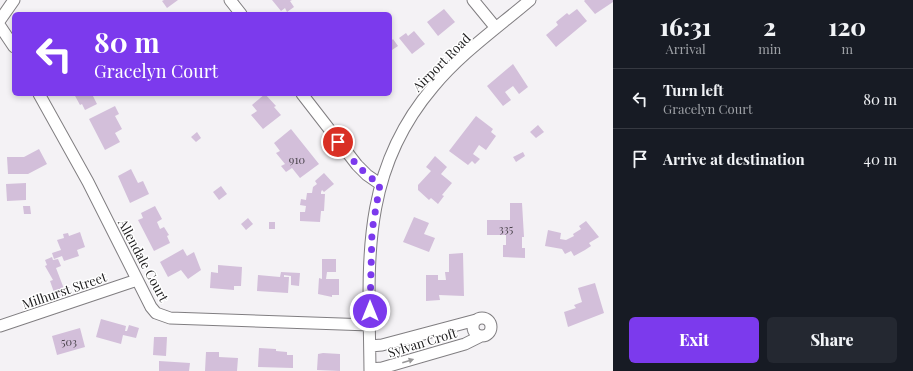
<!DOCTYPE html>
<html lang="en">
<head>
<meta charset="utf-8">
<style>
	body { margin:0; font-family:"Playfair Display",serif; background:#242831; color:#f1f3f6; height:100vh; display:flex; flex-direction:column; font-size:15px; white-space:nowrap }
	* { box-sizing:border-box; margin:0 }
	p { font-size:13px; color:#9ea1a6 }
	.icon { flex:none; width:22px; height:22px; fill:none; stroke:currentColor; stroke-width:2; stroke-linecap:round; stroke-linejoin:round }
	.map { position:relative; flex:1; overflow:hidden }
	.side { display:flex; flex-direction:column; background:#171b24; width:300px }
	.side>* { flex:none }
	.banner { position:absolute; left:12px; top:12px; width:380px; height:84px; border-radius:6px; box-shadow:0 2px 6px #0003; background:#7c3aed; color:#fff; overflow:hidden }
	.pin { position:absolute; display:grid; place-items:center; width:34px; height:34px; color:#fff; margin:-17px; border:2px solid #fff; border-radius:50%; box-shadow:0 1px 4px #0007 }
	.me { position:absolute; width:44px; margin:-22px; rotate:0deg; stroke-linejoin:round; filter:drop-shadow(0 0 3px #0008) }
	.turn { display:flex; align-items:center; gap:14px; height:84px; padding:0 16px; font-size:18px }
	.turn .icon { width:52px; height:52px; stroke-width:2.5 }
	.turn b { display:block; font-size:28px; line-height:34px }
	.eta { display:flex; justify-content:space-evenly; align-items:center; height:68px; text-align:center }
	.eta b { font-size:24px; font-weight:800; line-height:28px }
	.button { display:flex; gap:8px; margin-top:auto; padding:8px 16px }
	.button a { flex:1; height:46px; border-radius:6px; background:#7c3aed; color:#fff; font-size:16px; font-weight:800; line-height:46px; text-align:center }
	.button a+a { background:#242831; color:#f1f3f6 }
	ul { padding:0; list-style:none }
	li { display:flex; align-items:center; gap:12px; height:60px; padding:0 16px; border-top:1px solid #363941 }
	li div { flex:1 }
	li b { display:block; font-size:15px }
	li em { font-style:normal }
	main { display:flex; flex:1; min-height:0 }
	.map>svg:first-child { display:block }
	.building { fill:#d3bfda }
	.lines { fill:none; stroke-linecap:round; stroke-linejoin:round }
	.minor-casing { stroke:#807e81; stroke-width:13 }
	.minor { stroke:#fff; stroke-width:11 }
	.oneway { fill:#999899 }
	.route { stroke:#7c3aed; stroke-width:7; stroke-dasharray:0 12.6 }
	.labels { text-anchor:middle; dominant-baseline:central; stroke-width:3; stroke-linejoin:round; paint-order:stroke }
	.number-label { font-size:11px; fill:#4a444c }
	.street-label { font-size:13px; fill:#1c1b1c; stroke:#fff }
</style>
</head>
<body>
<main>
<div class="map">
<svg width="613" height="371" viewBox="0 0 613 371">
	<rect width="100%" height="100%" fill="#f4f2f5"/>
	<path class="building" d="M 164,0 L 178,0 L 167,8 L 162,1 Z
		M 272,0 L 292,0 L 290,1 L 294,7 L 287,12 L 285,8 L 281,11 Z
		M 585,0 L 613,0 L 613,2 L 595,14 L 584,1 Z
		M 444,9 L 455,22 L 438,36 L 427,22 Z
		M 577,9 L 587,21 L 556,47 L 546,35 L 558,25 L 556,22 L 567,13 L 569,15 Z
		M 414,31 L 425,44 L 412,54 L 399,38 L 406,33 L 408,36 Z
		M 393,39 L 398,46 L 392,50 L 390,42 Z
		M 513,64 L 528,87 L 519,94 L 513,86 L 505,92 L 511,100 L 503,106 L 487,86 Z
		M 74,94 L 92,94 L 97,104 L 85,110 L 82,104 L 80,105 Z
		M 265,94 L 276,106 L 274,107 L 281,115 L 263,129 L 251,115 L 257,111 L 252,105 Z
		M 115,106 L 119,114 L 115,116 L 122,129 L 115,133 L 120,142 L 105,150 L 89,119 Z
		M 476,116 L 493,129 L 491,132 L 496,136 L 486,150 L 479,145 L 473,154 L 480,159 L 475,164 L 472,161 L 468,165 L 449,151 Z
		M 538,125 L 544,132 L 536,138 L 530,132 Z
		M 291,129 L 319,164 L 300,178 L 292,168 L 286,172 L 281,166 L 285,164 L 276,153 L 280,151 L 274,143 Z
		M 197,132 L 201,138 L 196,142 L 191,137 Z
		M 39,149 L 47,164 L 28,174 L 8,174 L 7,157 L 24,157 Z
		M 523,152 L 525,156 L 516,162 L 513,157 Z
		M 435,156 L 447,167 L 441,174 L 452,183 L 442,195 L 444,196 L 438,204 L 431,198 L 429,200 L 418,190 L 418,185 L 431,171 L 426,167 Z
		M 131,169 L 138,183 L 143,181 L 149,194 L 130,203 L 118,176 Z
		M 324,173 L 334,184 L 324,192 L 322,190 L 321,192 L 321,194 L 325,194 L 324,211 L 321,211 L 320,222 L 300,221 L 300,212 L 305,212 L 306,206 L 300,205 L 301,199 L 306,200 L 307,193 L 312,193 L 313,187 L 317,184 L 315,181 Z
		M 26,183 L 26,200 L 7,201 L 6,184 Z
		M 221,186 L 227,194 L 219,200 L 213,192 Z
		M 510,203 L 522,203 L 524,237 L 522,237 L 522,248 L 525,248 L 525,258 L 503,257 L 503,245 L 506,245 L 506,235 L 487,235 L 487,220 L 510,220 Z
		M 23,206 L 30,206 L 31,214 L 24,214 Z
		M 155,206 L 162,219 L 157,222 L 160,229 L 164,227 L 169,235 L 167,236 L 170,243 L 154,251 L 138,220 L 143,218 L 141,213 Z
		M 414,217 L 429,223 L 424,234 L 435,238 L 429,252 L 403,242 Z
		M 248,218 L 253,224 L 246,230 L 241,224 Z
		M 586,221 L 599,237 L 589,243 L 591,246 L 585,250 L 574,256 L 571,251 L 565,254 L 562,249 L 545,246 L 548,230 L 561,233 L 560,239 L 566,240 L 574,236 L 573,234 L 581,229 L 579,226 Z
		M 269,222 L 275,222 L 275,229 L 269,229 Z
		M 80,232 L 85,247 L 77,250 L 79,256 L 64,261 L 62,256 L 54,259 L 52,253 L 61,250 L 57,240 L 64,238 L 63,234 L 68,233 L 69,236 Z
		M 183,249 L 187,256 L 194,252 L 201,270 L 188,279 L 181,270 L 168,277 L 160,262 Z
		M 463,253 L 464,296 L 439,295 L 440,300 L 426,301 L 426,275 L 438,275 L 438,280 L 446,280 L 445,272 L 449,272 L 449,254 Z
		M 52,257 L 53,260 L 58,259 L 61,266 L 56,268 L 66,294 L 56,298 L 50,281 L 53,280 L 45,266 L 47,265 L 45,260 Z
		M 322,259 L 336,259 L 336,272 L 327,272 L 326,279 L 339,279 L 339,295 L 332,295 L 332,297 L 318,294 L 319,278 L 322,279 Z
		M 218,265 L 242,267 L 241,286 L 234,286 L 234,290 L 210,288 L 211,272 L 218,273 Z
		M 281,272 L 300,273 L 299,286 L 291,285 L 291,276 L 284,275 L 284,277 L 289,277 L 288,293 L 257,291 L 258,275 L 280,277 Z
		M 595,283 L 604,313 L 568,327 L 564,312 L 576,308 L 574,305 L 582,302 L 578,288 Z
		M 101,319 L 126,326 L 125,331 L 127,331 L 129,325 L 139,328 L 136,338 L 123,335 L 121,344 L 96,337 Z
		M 80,328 L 85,347 L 57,355 L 52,336 Z
		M 154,337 L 167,337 L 166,356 L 153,355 Z
		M 259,348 L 276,349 L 276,351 L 287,352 L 287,355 L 293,355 L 293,368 L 258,367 Z
		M 206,352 L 219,352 L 219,357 L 238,358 L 237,371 L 205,371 Z
		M 323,353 L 340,354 L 340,371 L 317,370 L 318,354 Z
		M 159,361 L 190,363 L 189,371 L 159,371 Z"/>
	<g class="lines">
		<defs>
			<path id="minor" d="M 230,0 L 241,14
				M 473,0 L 496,28
				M 0,20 L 14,0
				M 0,26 L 14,47
				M 39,94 L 88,182 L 151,307 L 156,313 L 170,318 L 370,325
				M 302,94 L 357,165 L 367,175 L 380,184
				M473 327a9 9 0 1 1 18 0a9 9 0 1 1-18 0Z
				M 0,326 L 137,280
				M 370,346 L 382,345 L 476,320
				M 370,369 L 382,368 L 465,344 L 481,336
				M 370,371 C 369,265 359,174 433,87 C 460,54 497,28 530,0"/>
		</defs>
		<use href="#minor" class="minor-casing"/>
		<use href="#minor" class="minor"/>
	</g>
	<defs><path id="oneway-solid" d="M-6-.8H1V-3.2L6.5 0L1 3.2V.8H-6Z"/></defs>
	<use class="oneway" href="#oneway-solid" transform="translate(408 361) rotate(-17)"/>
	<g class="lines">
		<path class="route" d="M 338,142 C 351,158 362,173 380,184 L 372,231 L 370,311"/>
	</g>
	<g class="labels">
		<g class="number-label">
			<text x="297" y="159">910</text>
			<text x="506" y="228">335</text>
			<text x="69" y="341">503</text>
		</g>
		<g class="street-label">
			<text transform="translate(441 62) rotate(-45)">Airport Road</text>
			<text transform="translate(144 260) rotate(62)">Allendale Court</text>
			<text transform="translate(64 290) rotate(-19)">Milhurst Street</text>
			<text transform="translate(422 342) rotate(-17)">Sylvan Croft</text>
		</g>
	</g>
</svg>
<div class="pin" style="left:338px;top:142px;background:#d93025"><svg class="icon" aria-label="arrive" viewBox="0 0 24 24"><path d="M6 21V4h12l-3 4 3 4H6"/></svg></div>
<svg class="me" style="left:370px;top:311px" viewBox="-20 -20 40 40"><circle r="17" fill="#7c3aed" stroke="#fff" stroke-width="3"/><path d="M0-11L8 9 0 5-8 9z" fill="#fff"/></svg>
<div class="banner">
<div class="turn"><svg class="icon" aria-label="left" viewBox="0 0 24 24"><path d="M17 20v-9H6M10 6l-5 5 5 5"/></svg><div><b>80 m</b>Gracelyn Court</div></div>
</div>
</div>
<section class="side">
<div class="eta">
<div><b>16:31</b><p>Arrival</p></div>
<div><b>2</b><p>min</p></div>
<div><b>120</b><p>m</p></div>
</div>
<ul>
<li><svg class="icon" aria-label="left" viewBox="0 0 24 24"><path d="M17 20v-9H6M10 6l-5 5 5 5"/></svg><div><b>Turn left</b><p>Gracelyn Court</p></div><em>80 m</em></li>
<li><svg class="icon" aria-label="arrive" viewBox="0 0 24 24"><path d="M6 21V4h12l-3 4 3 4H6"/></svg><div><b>Arrive at destination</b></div><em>40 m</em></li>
</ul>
<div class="button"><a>Exit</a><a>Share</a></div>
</section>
</main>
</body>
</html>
